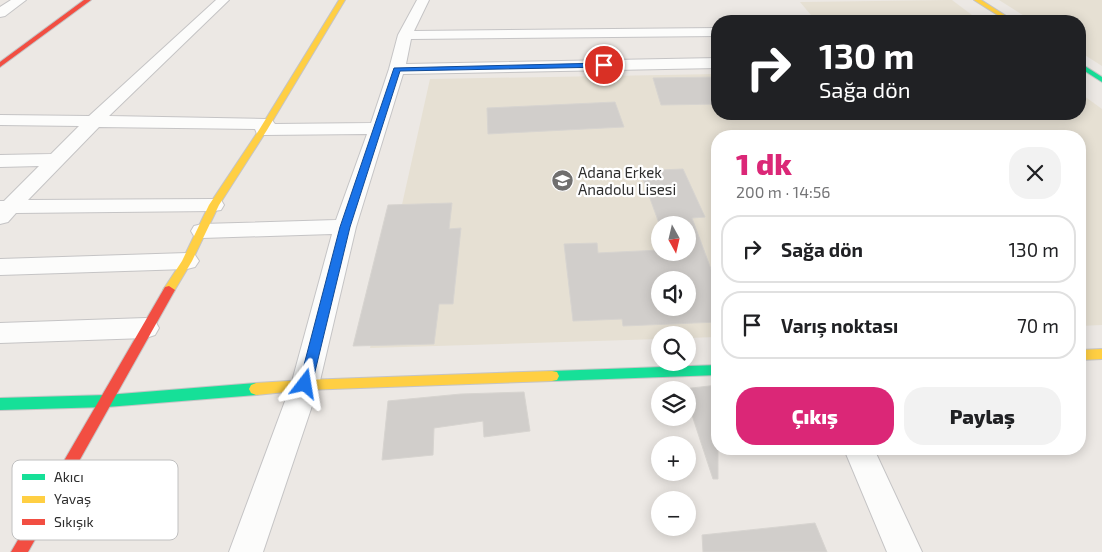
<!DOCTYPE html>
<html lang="tr">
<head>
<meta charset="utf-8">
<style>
	body { margin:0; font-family:"Exo 2",sans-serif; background:#f2f2f2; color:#202124; height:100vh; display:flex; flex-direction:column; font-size:19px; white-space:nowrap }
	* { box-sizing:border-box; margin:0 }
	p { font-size:16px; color:#757577 }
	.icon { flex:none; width:28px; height:28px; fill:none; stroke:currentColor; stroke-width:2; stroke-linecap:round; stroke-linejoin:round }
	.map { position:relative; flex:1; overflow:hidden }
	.sheet { position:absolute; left:711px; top:130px; width:375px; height:325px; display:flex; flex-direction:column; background:#fff; border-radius:20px; box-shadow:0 2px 12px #0003 }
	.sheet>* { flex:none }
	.hud { position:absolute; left:711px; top:15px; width:375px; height:105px; border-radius:20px; box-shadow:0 2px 12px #0003; background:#202124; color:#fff; overflow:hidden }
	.needle { width:32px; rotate:172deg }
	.buttons { position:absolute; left:651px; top:216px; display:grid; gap:10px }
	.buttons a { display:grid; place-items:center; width:45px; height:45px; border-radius:50%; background:#fff; box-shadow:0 2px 12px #0003; font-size:25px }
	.pin { position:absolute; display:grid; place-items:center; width:42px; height:42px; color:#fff; margin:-21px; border:2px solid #fff; border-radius:50%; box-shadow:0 1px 5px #0007 }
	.me { position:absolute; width:55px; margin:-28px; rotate:14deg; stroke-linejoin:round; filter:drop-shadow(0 0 4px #0008) }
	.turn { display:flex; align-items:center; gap:18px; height:105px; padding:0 25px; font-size:22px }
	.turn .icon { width:65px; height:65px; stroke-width:2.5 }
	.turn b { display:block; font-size:35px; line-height:42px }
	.round { display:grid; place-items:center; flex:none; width:52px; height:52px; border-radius:20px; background:#f2f2f2 }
	.overview { display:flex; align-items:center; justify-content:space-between; height:85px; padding:0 25px }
	h1 { font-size:30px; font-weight:800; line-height:38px; color:#db2777 }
	.button { display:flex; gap:10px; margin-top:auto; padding:10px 25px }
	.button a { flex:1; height:58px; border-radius:20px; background:#db2777; color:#fff; font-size:20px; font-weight:800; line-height:58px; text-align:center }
	.button a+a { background:#f2f2f2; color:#202124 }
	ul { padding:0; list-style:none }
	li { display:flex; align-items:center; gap:15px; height:68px; margin:0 10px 8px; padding:0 15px; border:2px solid #e0e0e0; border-radius:20px }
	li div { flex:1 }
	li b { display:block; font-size:19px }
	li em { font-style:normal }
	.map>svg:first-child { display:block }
	.education { fill:#e6e0d3; fill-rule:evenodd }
	.building { fill:#d1cecb; stroke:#d7d4d0; fill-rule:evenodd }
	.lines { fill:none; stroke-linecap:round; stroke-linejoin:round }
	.street-casing { stroke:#c5c4c5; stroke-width:2 }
	.fast-casing { stroke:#c5c4c5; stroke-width:2 }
	.slow-casing { stroke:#c5c4c5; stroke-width:2 }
	.jam-casing { stroke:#c5c4c5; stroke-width:2 }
	.street { fill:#fcfcfb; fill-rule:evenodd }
	.fast { fill:#16e098; fill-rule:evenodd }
	.slow { fill:#ffcf43; fill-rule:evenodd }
	.jam { fill:#f24e42; fill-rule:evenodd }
	.route { fill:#1a73e8; stroke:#114b97 }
	.labels { text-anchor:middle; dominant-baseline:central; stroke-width:4.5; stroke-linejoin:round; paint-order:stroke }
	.poi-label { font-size:15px; fill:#2e2e2e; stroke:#fff; text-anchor:start }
	.key { fill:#fff; stroke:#c0c0c0; stroke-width:1 }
	.key-label { font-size:14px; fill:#2e2e2e }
</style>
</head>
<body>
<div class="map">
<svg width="1102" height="552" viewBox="0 0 1102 552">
	<rect width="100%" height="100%" fill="#ece8e4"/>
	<path class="education" d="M 952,0 L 980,21 L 816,21 L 800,2 Z
		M 999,0 L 1102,0 L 1102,66 L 1080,52 L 1080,21 L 1032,21 Z
		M 717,74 L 718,114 L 1080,114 L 1080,93 L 1102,109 L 1102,325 L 1080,326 L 1080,136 L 718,136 L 717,337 L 688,338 L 688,335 L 660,335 L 660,339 L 370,348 L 430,79 ZM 660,225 L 688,225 L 688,252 L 660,252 ZM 660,280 L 688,280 L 688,308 L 660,308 Z"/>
	<path class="building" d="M 718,77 L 718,104 L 661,105 L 653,78 Z
		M 615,102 L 624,127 L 488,134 L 487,108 Z
		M 683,169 L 705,217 L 692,218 L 718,288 L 718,322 L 623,326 L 622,319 L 573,321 L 564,244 L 597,243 L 598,253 L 660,250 L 660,252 L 688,252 L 688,225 L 660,226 L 640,171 ZM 660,280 L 688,280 L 688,308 L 660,308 Z
		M 452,203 L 449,229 L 461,228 L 453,304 L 439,304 L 434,344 L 353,346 L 388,205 Z
		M 718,385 L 718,479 L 713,479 L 688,403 L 688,390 L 683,389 Z
		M 524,392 L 530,431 L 484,437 L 483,421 L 434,428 L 433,455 L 382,460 L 388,401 L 461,394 Z
		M 815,523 L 827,552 L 703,552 L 702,535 Z"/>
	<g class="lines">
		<defs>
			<path id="street" d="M 11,0 L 26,0 L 5,16 L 0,17 L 0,7 Z
				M 216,0 L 229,0 L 109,116 L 266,119 L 272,120 L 275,124 L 371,123 L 389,69 L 398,35 L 417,0 L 429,0 L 414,31 L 718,28 L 718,36 L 411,39 L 406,64 L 718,58 L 718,68 L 403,74 L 356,227 L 319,385 L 263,552 L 229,552 L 291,385 L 332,234 L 202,238 L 194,236 L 191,231 L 194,226 L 202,224 L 336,220 L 367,134 L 263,135 L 257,134 L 255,129 L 99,127 L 28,200 L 214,199 L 221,200 L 224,205 L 221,210 L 214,211 L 16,213 L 8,222 L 0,224 L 0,201 L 4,201 L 39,166 L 0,167 L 0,155 L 51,154 L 79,126 L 0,125 L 0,115 L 89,116 Z
				M 187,253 L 195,255 L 199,261 L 195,267 L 187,269 L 0,275 L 0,259 Z
				M 146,318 L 155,321 L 159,328 L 155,335 L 146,338 L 0,343 L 0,323 Z
				M 844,449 L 874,449 L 922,552 L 887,552 Z"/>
			<path id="fast" d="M 1080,63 L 1102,77 L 1102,82 L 1080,68 Z
				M 718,365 L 718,375 L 552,381 L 547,380 L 545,376 L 547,372 L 552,371 Z
				M 256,383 L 261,385 L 263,389 L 261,393 L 256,395 L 107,407 L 0,410 L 0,398 L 107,395 Z"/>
			<path id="slow" d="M 339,0 L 345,0 L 267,130 L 219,205 L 192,261 L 173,293 L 165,293 L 163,290 L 182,261 L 209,205 L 259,130 Z
				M 974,0 L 981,0 L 1014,21 L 1007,21 Z
				M 1102,349 L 1102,359 L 1080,360 L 1080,350 Z
				M 552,371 L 557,372 L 559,376 L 557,380 L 552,381 L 305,390 L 256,395 L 251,393 L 249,389 L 251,385 L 256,383 L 305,380 Z"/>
			<path id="jam" d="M 84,0 L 91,0 L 0,67 L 0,62 Z
				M 169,286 L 175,290 L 28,552 L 11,552 L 165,287 Z"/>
		</defs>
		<use href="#street" class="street-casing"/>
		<use href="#fast" class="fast-casing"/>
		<use href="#slow" class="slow-casing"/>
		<use href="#jam" class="jam-casing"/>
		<use href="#street" class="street"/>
		<use href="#fast" class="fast"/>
		<use href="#slow" class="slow"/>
		<use href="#jam" class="jam"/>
	</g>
	<path class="route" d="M 604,63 L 608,65 L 607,67 L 400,71 L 350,227 L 312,384 L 310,388 L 305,390 L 300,388 L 299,384 L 340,227 L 394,68 Z"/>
	<defs>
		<symbol id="school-disc" viewBox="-11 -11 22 22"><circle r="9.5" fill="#706f6e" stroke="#fff"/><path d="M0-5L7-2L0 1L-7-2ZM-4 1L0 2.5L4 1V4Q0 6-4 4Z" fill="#fff"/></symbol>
	</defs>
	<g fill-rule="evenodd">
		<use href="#school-disc" x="550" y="168" width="25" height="25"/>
	</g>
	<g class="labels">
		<g class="poi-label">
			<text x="578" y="172">Adana Erkek<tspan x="578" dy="17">Anadolu Lisesi</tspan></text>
		</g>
	</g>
	<rect x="12" y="460" width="166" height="80" rx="8" class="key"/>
	<rect x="22" y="474" width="23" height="6" fill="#16e098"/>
	<rect x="22" y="496" width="23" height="7" fill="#ffcf43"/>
	<rect x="22" y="519" width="23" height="6" fill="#f24e42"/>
	<g class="key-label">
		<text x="54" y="482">Akıcı</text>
		<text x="54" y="504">Yavaş</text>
		<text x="54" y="527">Sıkışık</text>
	</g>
</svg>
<div class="buttons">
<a><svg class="needle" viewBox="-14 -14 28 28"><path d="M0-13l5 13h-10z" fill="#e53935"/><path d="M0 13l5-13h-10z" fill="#757577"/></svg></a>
<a><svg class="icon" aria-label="sound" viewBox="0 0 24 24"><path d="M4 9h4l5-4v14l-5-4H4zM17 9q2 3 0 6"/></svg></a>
<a><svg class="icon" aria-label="search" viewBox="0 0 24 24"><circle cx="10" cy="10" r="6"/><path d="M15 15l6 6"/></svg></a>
<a><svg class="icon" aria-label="layers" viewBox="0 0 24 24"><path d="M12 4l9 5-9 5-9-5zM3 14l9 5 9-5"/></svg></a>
<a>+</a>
<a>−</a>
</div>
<div class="pin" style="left:604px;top:65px;background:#d93025"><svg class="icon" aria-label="arrive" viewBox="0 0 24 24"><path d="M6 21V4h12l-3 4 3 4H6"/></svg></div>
<svg class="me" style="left:305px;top:384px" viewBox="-20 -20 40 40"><path d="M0-17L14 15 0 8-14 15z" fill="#1a73e8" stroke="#fff" stroke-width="4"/></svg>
<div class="hud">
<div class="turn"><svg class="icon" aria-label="right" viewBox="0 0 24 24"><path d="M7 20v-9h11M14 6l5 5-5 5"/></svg><div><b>130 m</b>Sağa dön</div></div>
</div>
<section class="sheet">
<div class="overview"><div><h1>1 dk</h1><p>200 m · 14:56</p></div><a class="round"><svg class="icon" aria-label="close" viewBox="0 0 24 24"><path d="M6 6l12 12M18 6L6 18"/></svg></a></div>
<ul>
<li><svg class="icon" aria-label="right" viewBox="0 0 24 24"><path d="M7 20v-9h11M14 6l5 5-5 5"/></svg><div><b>Sağa dön</b></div><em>130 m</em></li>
<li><svg class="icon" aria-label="arrive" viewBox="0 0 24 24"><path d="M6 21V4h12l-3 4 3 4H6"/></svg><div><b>Varış noktası</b></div><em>70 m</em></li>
</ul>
<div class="button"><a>Çıkış</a><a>Paylaş</a></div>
</section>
</div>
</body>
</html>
